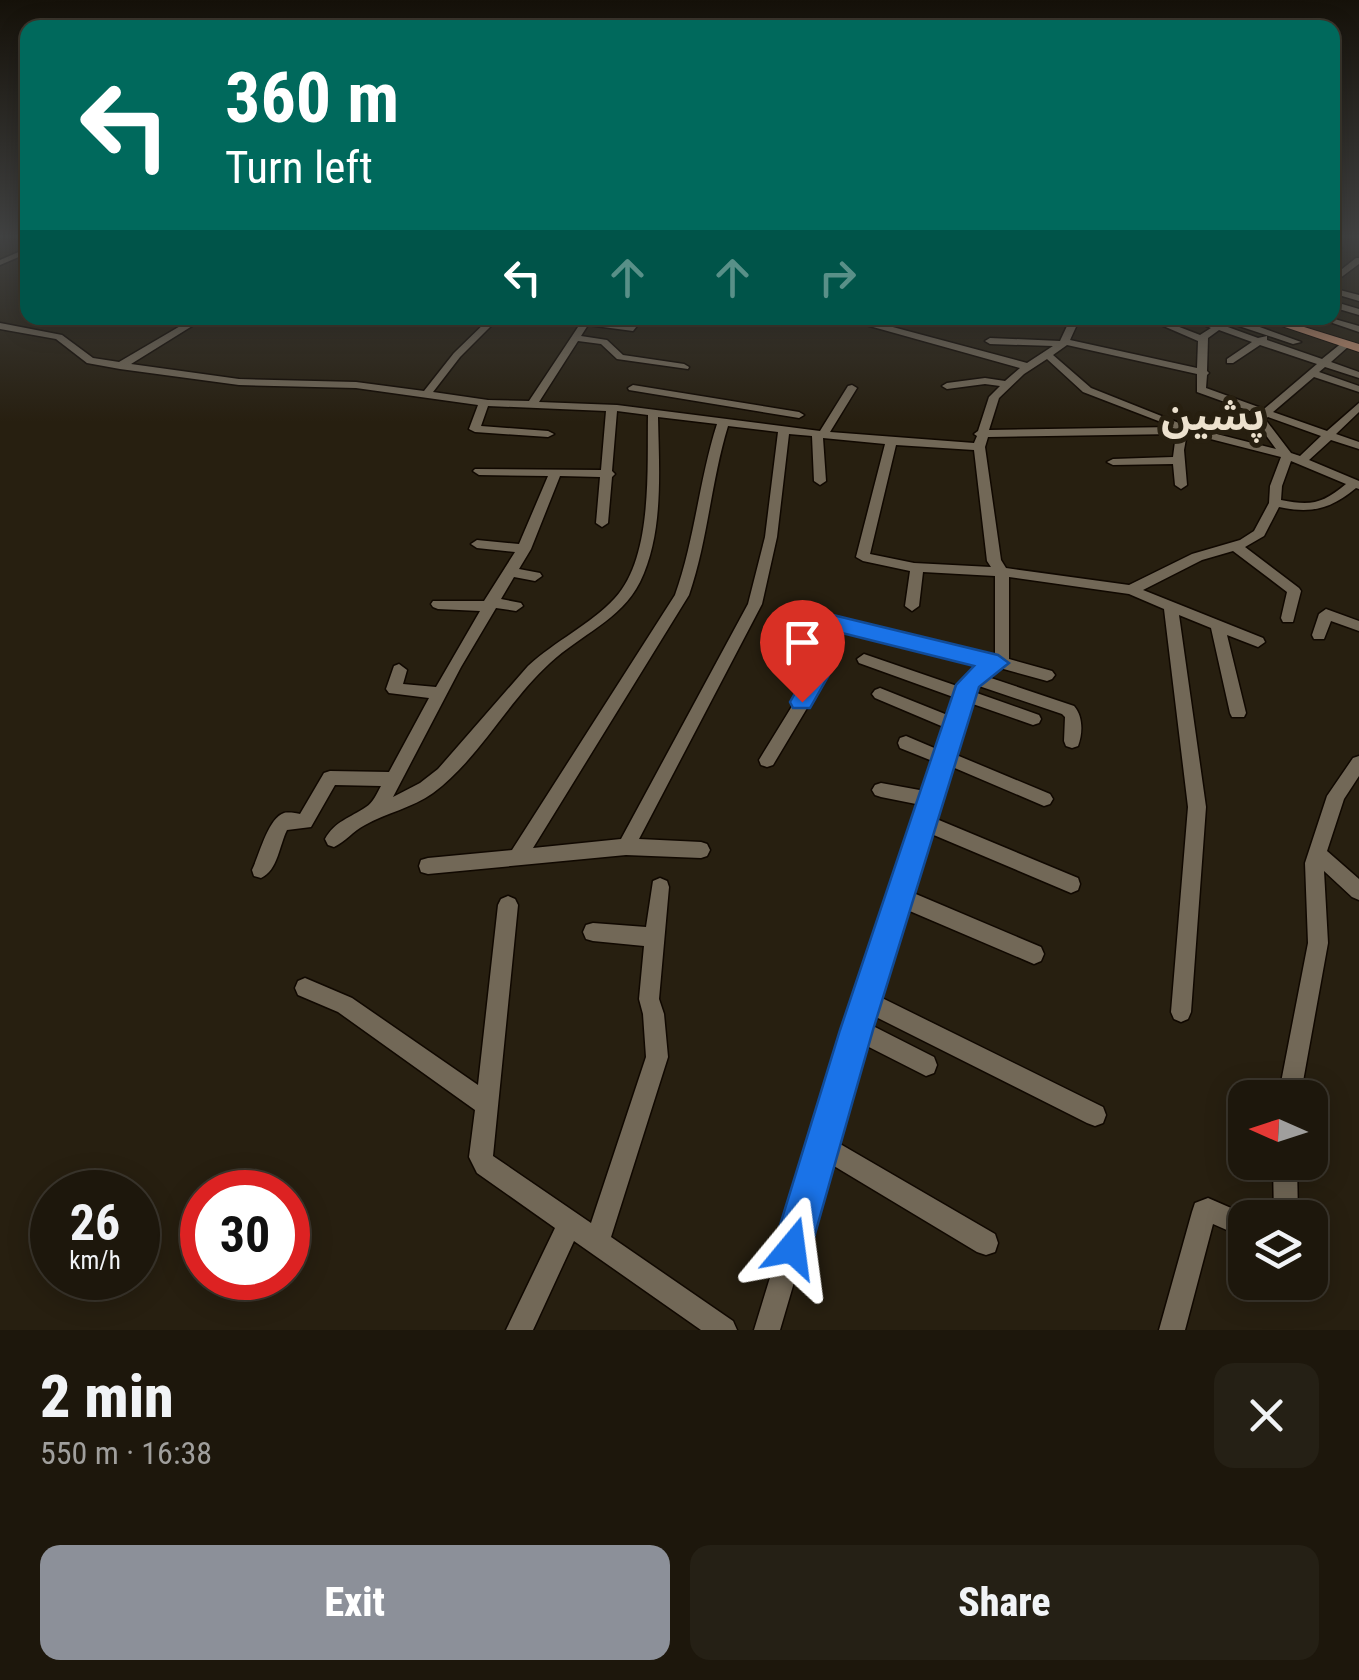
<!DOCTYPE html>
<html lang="en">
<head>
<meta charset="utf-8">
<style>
	body { margin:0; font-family:"Roboto Condensed","Noto Sans Arabic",sans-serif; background:#252015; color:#f1f3f6; height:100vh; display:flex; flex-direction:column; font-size:38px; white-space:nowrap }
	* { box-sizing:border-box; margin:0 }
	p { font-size:32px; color:#a09f9d }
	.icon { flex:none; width:55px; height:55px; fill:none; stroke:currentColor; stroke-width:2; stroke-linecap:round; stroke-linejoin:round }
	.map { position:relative; height:1330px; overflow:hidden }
	.sheet { display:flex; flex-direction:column; background:#1d170c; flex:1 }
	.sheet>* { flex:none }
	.hud { position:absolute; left:20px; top:20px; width:1320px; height:305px; border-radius:20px; box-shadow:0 5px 25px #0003,0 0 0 2px #3b362d; background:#00695c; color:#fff; overflow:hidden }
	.needle { width:65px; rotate:273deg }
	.controls { position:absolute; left:1228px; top:1080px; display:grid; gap:20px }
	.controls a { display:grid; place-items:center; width:100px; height:100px; border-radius:20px; background:#1d170c; box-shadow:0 5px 25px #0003,0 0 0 2px #3b362d; font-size:50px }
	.speed { position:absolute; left:30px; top:1170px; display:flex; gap:20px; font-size:50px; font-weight:700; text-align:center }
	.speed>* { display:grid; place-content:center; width:130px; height:130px; border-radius:50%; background:#1d170c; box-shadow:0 5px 25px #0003,0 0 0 2px #3b362d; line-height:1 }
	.speed small { font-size:25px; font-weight:400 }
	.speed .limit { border:15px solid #d22; background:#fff; color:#111 }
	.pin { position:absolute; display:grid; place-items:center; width:85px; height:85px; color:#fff; margin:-102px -42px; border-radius:50% 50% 50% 0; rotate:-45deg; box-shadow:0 0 10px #0007 }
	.pin .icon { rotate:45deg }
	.me { position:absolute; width:110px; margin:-55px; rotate:16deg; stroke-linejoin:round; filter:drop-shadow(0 0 8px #0008) }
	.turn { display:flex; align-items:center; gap:35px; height:210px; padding:0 40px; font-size:45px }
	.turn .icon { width:130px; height:130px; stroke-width:2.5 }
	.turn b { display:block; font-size:70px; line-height:85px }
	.lanes { display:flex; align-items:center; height:95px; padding:0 40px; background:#0003; justify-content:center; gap:50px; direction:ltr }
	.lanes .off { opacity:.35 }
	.round { display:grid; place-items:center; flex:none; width:105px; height:105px; border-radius:20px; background:#252015 }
	.summary { display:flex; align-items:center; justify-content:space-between; height:170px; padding:0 40px }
	h1 { font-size:60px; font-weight:800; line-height:75px }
	.action { display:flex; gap:20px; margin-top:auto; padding:20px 40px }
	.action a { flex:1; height:115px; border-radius:20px; background:#8c9099; color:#fff; font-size:40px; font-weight:800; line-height:115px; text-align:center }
	.action a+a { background:#252015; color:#f1f3f6 }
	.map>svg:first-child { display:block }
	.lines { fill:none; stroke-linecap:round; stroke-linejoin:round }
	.minor-casing { stroke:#100800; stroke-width:3 }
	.major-casing { stroke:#100800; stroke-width:2 }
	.minor { fill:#726857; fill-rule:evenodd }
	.major { fill:#bf8c6e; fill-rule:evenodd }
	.route { fill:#1a73e8; stroke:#114b97; stroke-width:2.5 }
	.labels { text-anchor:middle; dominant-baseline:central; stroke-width:10; stroke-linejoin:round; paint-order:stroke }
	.far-town-label { font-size:40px; font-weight:bold; fill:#ece1ce; stroke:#271f10 }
</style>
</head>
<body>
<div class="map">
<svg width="1359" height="1330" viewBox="0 0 1359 1330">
	<rect width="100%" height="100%" fill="#271f10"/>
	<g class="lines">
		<defs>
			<path id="minor" d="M 1335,246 L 1342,248 L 1332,255 L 1332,249 Z
				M 28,248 L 28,253 L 0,265 L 0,260 Z
				M 1356,258 L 1359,258 L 1359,264 L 1332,284 L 1332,277 Z
				M 1332,288 L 1359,295 L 1359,301 L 1332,293 Z
				M 1332,301 L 1359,309 L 1359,315 L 1332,307 Z
				M 194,318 L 205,318 L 131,364 L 239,379 L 356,382 L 424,391 L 454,353 L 490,318 L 499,318 L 460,357 L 433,392 L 488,400 L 529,401 L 584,318 L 628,326 L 635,318 L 643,318 L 633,331 L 588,325 L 581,336 L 607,340 L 623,355 L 684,364 L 689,367 L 688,369 L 617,359 L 601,344 L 578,341 L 539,402 L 617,405 L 820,431 L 848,386 L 852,385 L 857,388 L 830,432 L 974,443 L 977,436 L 974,434 L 978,431 L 989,397 L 1000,386 L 985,384 L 947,389 L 942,386 L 947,383 L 985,378 L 1005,381 L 1020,368 L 848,320 L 847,318 L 859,318 L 1027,363 L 1053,346 L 990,344 L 985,341 L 990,338 L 1060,341 L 1068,324 L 1029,321 L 1024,318 L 1080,318 L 1070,340 L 1197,368 L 1198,341 L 1145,318 L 1156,318 L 1200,335 L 1211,328 L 1188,318 L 1199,318 L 1217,323 L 1222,320 L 1220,318 L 1235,318 L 1301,342 L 1293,344 L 1230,323 L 1225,326 L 1258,338 L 1267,336 L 1267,340 L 1322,359 L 1343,342 L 1349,342 L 1349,346 L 1331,362 L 1359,372 L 1359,378 L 1325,367 L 1319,372 L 1359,386 L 1359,392 L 1314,377 L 1273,412 L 1327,431 L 1359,403 L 1359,412 L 1336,434 L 1359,442 L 1359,449 L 1331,440 L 1309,460 L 1359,481 L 1359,489 L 1356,488 C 1331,509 1311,514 1279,507 L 1264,536 L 1245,547 L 1299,588 L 1301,591 L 1293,622 L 1283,622 L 1281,618 L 1287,592 L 1233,551 L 1202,560 L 1143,590 L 1263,638 L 1265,642 L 1258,647 L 1227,635 L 1246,713 L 1244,717 L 1232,717 L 1230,713 L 1211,628 L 1179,615 L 1206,807 L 1191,1012 L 1188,1019 L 1181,1022 L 1174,1019 L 1171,1012 L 1188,807 L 1164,609 L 1129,594 L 1009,577 L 1009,659 L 1052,671 L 1055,675 L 1052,679 L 1047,681 L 1000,668 L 985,676 L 1074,706 C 1083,716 1083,733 1078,746 L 1072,748 L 1066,746 L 1064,741 L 1065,717 L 1062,714 L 976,685 L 974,692 L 1039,715 L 1041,719 L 1039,723 L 1033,725 L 970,703 L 954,754 L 1050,794 L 1053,799 L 1050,804 L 1044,806 L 950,766 L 934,818 L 1078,878 L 1080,884 L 1078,890 L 1071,893 L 929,833 L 911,892 L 1041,947 L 1044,954 L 1041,961 L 1034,964 L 905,909 L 878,996 L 1103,1107 L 1106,1115 L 1103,1123 L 1095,1126 L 1087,1123 L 872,1015 L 869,1024 L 934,1057 L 937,1065 L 934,1073 L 926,1076 L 863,1044 L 835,1141 L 995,1234 L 998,1243 L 995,1252 L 986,1255 L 977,1252 L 829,1163 L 780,1330 L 754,1330 L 846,1029 L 921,805 L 881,797 L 875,795 L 872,790 L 875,785 L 881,783 L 925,791 L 935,762 L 900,748 L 898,743 L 900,738 L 906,736 L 939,750 L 946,728 L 875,698 L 872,694 L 875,690 L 880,688 L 950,716 L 956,698 L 859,663 L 857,659 L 864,654 L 960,687 L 969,672 L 981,664 L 838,629 L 825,678 L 773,765 L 767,767 L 761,765 L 759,760 L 810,677 L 828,619 L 833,618 L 995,655 L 995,576 L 923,572 L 919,606 L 912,611 L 905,606 L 910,571 L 863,561 L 856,557 L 885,444 L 823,438 L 826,481 L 820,485 L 814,481 L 812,436 L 789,434 L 777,537 L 762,604 L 639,839 L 701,842 L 707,844 L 710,850 L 707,856 L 701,858 L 626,855 L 428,874 L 421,872 L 419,866 L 421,860 L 428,858 L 512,850 L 675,595 C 695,539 699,480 717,424 L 658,417 C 659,470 664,533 640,582 C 621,620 580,635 550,663 C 507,702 480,758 433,793 C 412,808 386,813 365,825 C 353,831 345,842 334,847 L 328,845 L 325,839 C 335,821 350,818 366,807 C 373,803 377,793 381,786 L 335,785 L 311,827 L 287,830 C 279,846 278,870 261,878 L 254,876 L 252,870 C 259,856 268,818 284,813 C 287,812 297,813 300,814 L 324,773 L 330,771 L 389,772 L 429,698 L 389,693 L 386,689 L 394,666 L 399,664 L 407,670 L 403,684 L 436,687 L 480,611 L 438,609 L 433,607 L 431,604 L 433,601 L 484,601 L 515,552 L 477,548 L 471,544 L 477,540 L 519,544 L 548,476 L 479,475 L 473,471 L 475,469 L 601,470 L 606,411 L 488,406 L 481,426 L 548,431 L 554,434 L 548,437 L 475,432 L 469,429 L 478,405 L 356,388 L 239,385 L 120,369 L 87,363 L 56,339 L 0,329 L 0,323 L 62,335 L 93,358 L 119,362 ZM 1219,330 L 1252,342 L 1227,359 L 1227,363 L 1233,363 L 1260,345 L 1317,364 L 1264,409 L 1206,388 L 1207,375 L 1209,373 L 1207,371 L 1208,338 ZM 1067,345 L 1197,374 L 1197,392 L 1258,414 L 1254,419 L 1276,449 L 1189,427 L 1091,388 L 1053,355 ZM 1047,359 L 1083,392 L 1174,427 L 989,430 L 999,398 L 1024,374 ZM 617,411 L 648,415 C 647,468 653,557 615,598 C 590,625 555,641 528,666 L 438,769 L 420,783 L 393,797 L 461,667 L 496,608 L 516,611 L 523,606 L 521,603 L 501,599 L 514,577 L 535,581 L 542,576 L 540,573 L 519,569 L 531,549 L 560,476 L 600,477 L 596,523 L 602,527 L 608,523 L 612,477 L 615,474 L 612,471 ZM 1268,417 L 1321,436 L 1300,456 L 1291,453 L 1265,419 ZM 728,426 L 778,432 L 765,537 L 748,604 L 621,839 L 533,848 L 689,595 C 708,540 711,481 728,426 ZM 1187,433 L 1281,457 L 1270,486 L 1269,503 L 1254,531 L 1240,540 L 1192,554 L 1129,585 L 1006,568 L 1001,560 L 985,447 L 988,437 L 1176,434 L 1173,457 L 1113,459 L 1107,462 L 1113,465 L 1173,464 L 1175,485 L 1181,489 L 1187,485 L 1184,450 ZM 896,445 L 974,450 L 987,561 L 991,567 L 914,563 L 870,554 ZM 1291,461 L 1346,484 C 1322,504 1311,506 1281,500 L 1282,486 Z
				M 958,318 L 981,318 L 952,324 L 947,321 Z
				M 1285,318 L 1296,318 L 1285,325 L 1279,325 L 1279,321 Z
				M 1318,318 L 1331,318 L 1359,326 L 1359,332 Z
				M 633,385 L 799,412 L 804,415 L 799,418 L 629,390 L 628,388 Z
				M 1326,609 L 1359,621 L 1359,631 L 1331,621 L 1324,639 L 1314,639 L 1312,635 L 1319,614 Z
				M 1359,756 L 1359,776 L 1344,799 L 1327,851 L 1359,879 L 1359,900 L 1352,897 L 1324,871 L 1328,943 L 1300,1098 L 1278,1098 L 1308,943 L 1305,863 L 1327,796 L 1353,758 Z
				M 660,878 L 667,881 L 669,887 L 659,999 L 664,1014 L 668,1057 L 611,1237 L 733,1321 L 737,1330 L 701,1330 L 574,1241 L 533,1330 L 506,1330 L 555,1228 L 477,1173 L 469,1157 L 475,1110 L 338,1012 L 298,995 L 295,988 L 298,981 L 305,978 L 352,998 L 478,1085 L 498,905 L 501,899 L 508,896 L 515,899 L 518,905 L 493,1156 L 591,1223 L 646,1057 L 643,1014 L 639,999 L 644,946 L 593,941 L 586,939 L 583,932 L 586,925 L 593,923 L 646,927 L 653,881 Z
				M 1273,1162 L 1297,1162 L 1298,1218 L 1274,1218 Z
				M 1208,1198 L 1254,1218 L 1245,1218 L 1245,1238 L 1213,1224 L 1185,1330 L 1159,1330 L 1192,1212 L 1195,1203 Z"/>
			<path id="major" d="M 1258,318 L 1275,318 L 1359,344 L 1359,352 Z"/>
		</defs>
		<use href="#minor" class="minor-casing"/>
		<use href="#major" class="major-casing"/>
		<use href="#minor" class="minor"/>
		<use href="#major" class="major"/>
	</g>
	<linearGradient id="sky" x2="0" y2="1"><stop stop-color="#151109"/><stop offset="0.56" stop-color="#414242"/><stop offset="1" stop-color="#414242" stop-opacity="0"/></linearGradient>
	<rect width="1359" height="422" fill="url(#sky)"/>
	<path class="route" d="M 833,615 L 998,655 L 1009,663 L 979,687 L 873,1030 L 811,1248 L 805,1261 L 792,1267 L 778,1261 L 773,1248 L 840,1030 L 956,685 L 974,666 L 842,633 L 834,666 L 810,708 L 793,708 L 790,702 L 811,665 L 822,623 Z"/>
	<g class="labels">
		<g class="far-town-label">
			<text x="1213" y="416">پشین</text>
		</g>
	</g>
</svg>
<div class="controls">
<a><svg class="needle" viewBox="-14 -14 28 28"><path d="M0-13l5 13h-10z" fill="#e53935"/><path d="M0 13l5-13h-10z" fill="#a09f9d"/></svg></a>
<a><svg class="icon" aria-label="layers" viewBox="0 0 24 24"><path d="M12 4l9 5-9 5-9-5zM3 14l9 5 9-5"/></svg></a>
</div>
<div class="speed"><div>26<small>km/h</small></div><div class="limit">30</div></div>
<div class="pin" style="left:802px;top:702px;background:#d93025"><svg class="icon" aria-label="arrive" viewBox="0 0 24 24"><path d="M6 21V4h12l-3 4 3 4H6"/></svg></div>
<svg class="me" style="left:792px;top:1248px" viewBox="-20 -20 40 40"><path d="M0-17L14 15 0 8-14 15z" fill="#1a73e8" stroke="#fff" stroke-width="4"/></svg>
<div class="hud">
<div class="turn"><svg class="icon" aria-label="left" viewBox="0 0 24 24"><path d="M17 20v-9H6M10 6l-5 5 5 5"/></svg><div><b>360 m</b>Turn left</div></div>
<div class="lanes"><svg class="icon" aria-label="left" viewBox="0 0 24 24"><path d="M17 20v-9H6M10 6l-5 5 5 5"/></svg><svg class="icon off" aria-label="ahead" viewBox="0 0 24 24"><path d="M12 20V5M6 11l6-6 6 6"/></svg><svg class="icon off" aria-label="ahead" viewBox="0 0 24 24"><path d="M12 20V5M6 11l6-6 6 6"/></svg><svg class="icon off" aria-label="right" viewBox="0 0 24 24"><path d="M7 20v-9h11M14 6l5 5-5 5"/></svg></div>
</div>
</div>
<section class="sheet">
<div class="summary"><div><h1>2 min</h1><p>550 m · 16:38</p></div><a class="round"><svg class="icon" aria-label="close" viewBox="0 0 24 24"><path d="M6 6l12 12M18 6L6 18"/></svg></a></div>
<div class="action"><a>Exit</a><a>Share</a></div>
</section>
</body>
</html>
